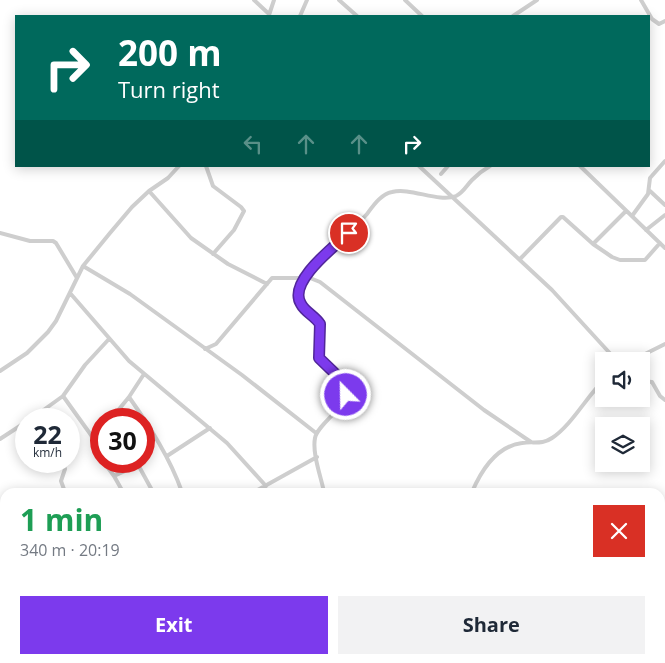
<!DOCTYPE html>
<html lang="en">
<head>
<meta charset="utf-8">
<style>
	body { margin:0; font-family:"Open Sans",sans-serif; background:#f2f2f3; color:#1f2937; height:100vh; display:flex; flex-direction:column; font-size:19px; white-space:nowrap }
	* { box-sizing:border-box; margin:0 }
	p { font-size:16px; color:#747a83 }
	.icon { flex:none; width:28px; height:28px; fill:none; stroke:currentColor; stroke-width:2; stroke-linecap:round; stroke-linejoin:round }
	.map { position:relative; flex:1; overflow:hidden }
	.drawer { position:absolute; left:0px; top:488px; width:665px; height:176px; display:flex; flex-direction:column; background:#fff; border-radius:15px 15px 0 0; box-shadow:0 2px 12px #0003 }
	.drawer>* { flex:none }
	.guide { position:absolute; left:15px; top:15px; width:635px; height:152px; border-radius:0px; box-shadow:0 2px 12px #0003; background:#00695c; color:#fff; overflow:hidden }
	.fabs { position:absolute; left:595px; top:352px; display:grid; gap:10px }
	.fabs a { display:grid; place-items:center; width:55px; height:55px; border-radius:0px; background:#fff; box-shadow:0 2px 12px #0003; font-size:25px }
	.speed { position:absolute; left:15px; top:408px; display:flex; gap:10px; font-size:25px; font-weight:700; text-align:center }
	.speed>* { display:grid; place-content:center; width:65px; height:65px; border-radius:50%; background:#fff; box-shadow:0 2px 12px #0003; line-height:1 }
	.speed small { font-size:12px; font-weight:400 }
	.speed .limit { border:8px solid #d22; background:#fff; color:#111 }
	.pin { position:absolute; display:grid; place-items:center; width:42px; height:42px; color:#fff; margin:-21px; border:2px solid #fff; border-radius:50%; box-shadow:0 1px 5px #0007 }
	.me { position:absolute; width:55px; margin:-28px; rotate:337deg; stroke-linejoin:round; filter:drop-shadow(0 0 4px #0008) }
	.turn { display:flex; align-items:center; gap:18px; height:105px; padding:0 20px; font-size:22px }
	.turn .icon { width:65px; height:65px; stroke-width:2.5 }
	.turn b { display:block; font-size:35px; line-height:42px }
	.lanes { display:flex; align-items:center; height:48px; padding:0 20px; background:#0003; justify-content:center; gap:25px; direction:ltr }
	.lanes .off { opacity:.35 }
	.round { display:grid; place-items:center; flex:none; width:52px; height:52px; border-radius:0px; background:#f2f2f3 }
	.summary { display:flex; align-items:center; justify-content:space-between; height:85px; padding:0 20px }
	h1 { font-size:30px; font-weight:700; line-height:38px; color:#1e9e55 }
	.cta { display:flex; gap:10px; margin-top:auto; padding:10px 20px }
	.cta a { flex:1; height:58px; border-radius:0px; background:#7c3aed; color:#fff; font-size:20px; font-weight:700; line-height:58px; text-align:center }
	.cta a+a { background:#f2f2f3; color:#1f2937 }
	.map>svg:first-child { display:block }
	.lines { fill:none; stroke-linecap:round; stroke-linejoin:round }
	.minor { stroke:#cecece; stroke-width:4 }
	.route-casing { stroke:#51269a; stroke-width:12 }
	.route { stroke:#7c3aed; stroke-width:9 }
</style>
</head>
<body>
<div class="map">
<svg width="665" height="663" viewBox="0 0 665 663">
	<rect width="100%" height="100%" fill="#fff"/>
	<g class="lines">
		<path class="minor" d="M 254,0 L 269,14
			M 339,0 L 357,16
			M 405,0 L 422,16
			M 641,0 L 652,19 L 659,24 L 665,21
			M 269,15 L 274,0
			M 300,16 L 307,0
			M 513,16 L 537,0
			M 206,166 L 213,186 L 241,207 L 244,211 L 234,230 L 213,254
			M 419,166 L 552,290 L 617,361
			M 580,166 L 665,248
			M 441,174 L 448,166
			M 149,191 L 191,238 L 228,264 L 267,284
			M 650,191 L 665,205
			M 632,216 L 648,194 L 650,178 L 665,161
			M 646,230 L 665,215
			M 0,233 L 30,241 L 53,241 L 56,243 L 77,278
			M 593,244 L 626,211
			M 520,259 L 561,217 L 563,217 L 593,244 L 612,257 L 620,260 L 645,260 L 660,243
			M 83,266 L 130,294 L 242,375 L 316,433
			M 70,293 L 129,361 L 227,443 L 266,486
			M 205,349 L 216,344 L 272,278 L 310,278 L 320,282 L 484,410 L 531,442
			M 625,361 L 636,361
			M 638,361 L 645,354 L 665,344
			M 0,371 L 27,353 L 48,332 L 56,321 L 83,266 L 110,233 L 132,207 L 149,191 L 168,178 L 179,166
			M 144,374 L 129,397 C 150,427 170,458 182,492
			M 641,381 L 652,382 L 660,396 L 665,400
			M 31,419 L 63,396
			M 111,419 L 129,397
			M 101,427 L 91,435 L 63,396 L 85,365 L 109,339
			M 91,435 L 101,459
			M 0,439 L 26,422
			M 167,456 L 210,428
			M 62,461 L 65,469 L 61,481 L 65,492
			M 103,461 L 114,476 L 123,492
			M 136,461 L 153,492
			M 114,476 L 138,465
			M 254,492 L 317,457
			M 324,492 C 321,477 312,453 315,438 C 318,422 357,402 344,383 C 338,373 327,366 319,358 L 320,324 C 314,314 299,310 299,298 C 298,288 305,278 310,270 C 325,249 349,235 367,214 C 373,206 381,194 392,192 C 411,187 438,203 456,196 C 463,193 467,185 472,180 C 478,174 483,170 490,166
			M 472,492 C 481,471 497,446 522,443 C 533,441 542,445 552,438 C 571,426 587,396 604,380
			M 0,516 L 5,516
			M 0,638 L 5,638
			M 15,659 L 18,663
			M 175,659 L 179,663
			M 224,659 L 228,663
			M 314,659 L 317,663
			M 358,659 L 363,663
			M 62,663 L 63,659
			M 215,663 L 219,659
			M 332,663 L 338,659"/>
	</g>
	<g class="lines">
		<defs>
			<path id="route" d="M 346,395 L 346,384 L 319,358 L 320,324 C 315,316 305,312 301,304 C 287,282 335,246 349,233"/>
		</defs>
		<use href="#route" class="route-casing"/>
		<use href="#route" class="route"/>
	</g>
</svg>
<div class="fabs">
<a><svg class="icon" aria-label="sound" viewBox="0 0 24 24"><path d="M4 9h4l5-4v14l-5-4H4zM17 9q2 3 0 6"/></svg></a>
<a><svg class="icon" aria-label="layers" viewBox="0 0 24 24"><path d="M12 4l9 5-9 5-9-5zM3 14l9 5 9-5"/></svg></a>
</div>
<div class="speed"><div>22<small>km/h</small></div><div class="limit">30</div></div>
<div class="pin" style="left:349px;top:233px;background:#d93025"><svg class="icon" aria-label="arrive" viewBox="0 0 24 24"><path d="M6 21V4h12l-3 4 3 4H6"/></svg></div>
<svg class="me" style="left:346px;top:395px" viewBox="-20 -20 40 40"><circle r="17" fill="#7c3aed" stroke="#fff" stroke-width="3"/><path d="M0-11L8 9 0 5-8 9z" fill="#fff"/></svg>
<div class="guide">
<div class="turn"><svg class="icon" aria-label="right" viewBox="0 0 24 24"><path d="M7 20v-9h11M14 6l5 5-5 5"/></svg><div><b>200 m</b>Turn right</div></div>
<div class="lanes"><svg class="icon off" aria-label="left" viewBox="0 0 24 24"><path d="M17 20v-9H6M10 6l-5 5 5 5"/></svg><svg class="icon off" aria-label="ahead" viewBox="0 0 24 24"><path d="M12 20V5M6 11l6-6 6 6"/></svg><svg class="icon off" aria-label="ahead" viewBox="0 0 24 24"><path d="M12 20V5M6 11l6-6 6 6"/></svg><svg class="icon" aria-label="right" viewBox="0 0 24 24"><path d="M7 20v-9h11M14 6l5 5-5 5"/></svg></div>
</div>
<section class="drawer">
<div class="summary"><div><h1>1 min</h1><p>340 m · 20:19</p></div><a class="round" style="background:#d93025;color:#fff"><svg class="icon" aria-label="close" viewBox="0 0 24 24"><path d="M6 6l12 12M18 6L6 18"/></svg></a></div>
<div class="cta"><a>Exit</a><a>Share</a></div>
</section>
</div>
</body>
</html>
